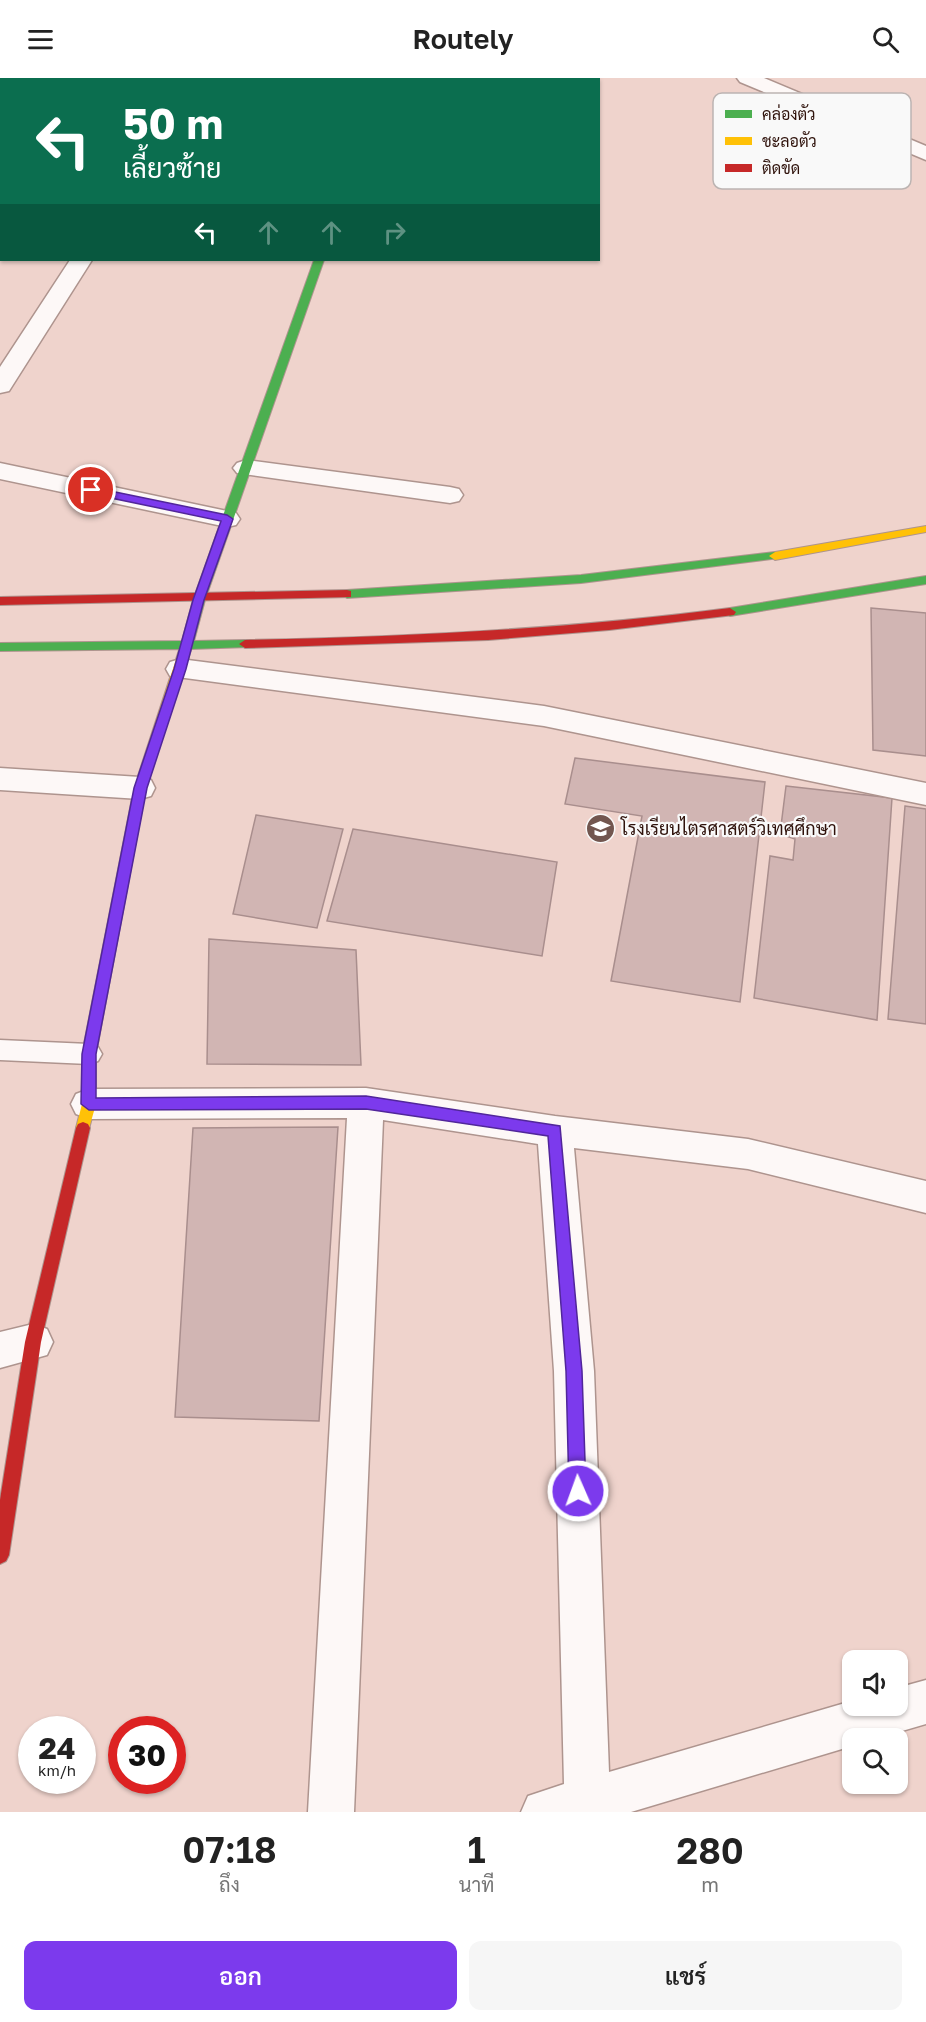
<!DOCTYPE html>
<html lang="th">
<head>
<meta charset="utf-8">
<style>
	body { margin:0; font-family:"Golos Text",Sarabun,sans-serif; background:#f6f6f6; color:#222; height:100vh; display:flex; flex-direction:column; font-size:22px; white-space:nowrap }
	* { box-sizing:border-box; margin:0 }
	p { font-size:20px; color:#767676 }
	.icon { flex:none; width:33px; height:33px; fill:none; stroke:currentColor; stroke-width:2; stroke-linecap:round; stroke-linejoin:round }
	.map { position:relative; height:1734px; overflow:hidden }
	.details { display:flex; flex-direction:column; background:#fff; flex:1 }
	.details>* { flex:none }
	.banner { position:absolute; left:0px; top:0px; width:600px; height:183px; box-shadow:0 2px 4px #0004; background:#0b6e4f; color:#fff; overflow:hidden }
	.controls { position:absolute; left:842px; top:1572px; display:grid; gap:12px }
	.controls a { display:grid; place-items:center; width:66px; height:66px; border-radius:12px; background:#fff; box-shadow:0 2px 4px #0004; font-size:30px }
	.speed { position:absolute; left:18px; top:1638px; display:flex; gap:12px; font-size:30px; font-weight:700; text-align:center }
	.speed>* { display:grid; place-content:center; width:78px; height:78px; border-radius:50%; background:#fff; box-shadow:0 2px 4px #0004; line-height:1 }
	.speed small { font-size:15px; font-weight:400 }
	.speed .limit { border:9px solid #d22; background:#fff; color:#111 }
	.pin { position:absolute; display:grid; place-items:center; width:51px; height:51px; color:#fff; margin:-26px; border:3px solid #fff; border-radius:50%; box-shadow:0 2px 6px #0007 }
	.me { position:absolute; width:66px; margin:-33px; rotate:358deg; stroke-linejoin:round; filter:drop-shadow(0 0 4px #0008) }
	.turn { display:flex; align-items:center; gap:21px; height:126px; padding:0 24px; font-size:27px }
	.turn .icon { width:78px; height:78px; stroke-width:2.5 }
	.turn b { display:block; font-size:42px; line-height:51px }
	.lanes { display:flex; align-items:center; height:57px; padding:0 24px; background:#0003; justify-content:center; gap:30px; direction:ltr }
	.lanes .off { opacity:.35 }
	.eta { display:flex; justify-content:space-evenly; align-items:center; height:102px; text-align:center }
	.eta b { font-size:36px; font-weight:600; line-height:42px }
	.button { display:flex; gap:12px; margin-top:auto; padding:12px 24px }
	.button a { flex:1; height:69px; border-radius:12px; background:#7c3aed; color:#fff; font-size:24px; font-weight:600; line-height:69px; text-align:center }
	.button a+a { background:#f6f6f6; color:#222 }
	header { display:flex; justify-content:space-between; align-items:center; height:78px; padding:0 24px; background:#fff; font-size:27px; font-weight:600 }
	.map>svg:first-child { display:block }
	.building { fill:#d1b5b3; stroke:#a98e8d; stroke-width:1.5 }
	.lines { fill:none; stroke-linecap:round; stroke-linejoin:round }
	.lane-casing { stroke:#ae948e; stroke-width:3 }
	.street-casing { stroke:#ae948e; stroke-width:3 }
	.fast-casing { stroke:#ae948e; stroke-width:2 }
	.slow-casing { stroke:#ae948e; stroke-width:2 }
	.jam-casing { stroke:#ae948e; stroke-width:2 }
	.lane { fill:#fdf8f7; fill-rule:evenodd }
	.street { fill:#fdf8f7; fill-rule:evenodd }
	.fast { fill:#4caf50; fill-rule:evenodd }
	.slow { fill:#ffc107; fill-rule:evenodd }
	.jam { fill:#c62828; fill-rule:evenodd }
	.route { fill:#7c3aed; stroke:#51269a; stroke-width:1.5 }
	.labels { text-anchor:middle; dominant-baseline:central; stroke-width:4.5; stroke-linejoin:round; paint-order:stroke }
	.poi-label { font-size:18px; fill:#2f120b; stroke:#f9f9f9; text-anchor:start }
	.key { fill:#f9f9f9; stroke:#bcb4b2; stroke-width:1.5 }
	.key-label { font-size:16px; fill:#2f120b }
</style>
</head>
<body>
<header><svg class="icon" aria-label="menu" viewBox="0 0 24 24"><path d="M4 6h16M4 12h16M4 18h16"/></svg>Routely<svg class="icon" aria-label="search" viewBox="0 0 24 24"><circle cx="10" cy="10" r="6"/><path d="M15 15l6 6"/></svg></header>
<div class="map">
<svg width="926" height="1734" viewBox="0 0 926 1734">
	<rect width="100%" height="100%" fill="#efd3cc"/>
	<path class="building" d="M 871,530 L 926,535 L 926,678 L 873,672 Z
		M 575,680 L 765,704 L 740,924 L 611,903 L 642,738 L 565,726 Z
		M 786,708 L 892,720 L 877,942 L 754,920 L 770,778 L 793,782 L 795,761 L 780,756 Z
		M 905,728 L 926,731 L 926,946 L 888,941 Z
		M 256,737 L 343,751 L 317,850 L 233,836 Z
		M 353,751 L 557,784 L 542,878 L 327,843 Z
		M 209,861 L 356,872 L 361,987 L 207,986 Z
		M 338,1049 L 319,1343 L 175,1339 L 193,1050 Z"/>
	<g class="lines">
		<defs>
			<path id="lane" d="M 0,962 L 89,966 L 98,969 L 102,976 L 98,983 L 89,986 L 0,982 Z"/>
			<path id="street" d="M 737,0 L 764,0 L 926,68 L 926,82 L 740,4 Z
				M 0,14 L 2,14 L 2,26 L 0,26 Z
				M 0,164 L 2,164 L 2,178 L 0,178 Z
				M 70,182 L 92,182 L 9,313 L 0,315 L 0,289 Z
				M 246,382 L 450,409 L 459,411 L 463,417 L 459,423 L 450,425 L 237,395 L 233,390 L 237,385 Z
				M 0,385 L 227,433 L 236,435 L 240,441 L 236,447 L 227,449 L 0,401 Z
				M 180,581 L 544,628 L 926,705 L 926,727 L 544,648 L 170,598 L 166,591 L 170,584 Z
				M 0,690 L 140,699 L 151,702 L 155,710 L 151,718 L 140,721 L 0,712 Z
				M 366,1010 L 555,1038 L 748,1061 L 926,1103 L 926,1135 L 748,1091 L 574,1070 L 594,1293 L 609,1694 L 852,1623 L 852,1628 L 897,1628 L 897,1610 L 926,1602 L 926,1646 L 878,1660 L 852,1660 L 852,1668 L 631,1734 L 521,1734 L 528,1718 L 564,1706 L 554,1293 L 538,1066 L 383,1042 L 354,1734 L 308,1734 L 347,1040 L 89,1041 L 76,1036 L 71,1026 L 76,1016 L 89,1011 Z
				M 33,1246 L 47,1251 L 53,1264 L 47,1277 L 0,1290 L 0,1254 Z"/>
			<path id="fast" d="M 314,182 L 324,182 L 205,522 L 194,563 L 245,562 L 251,566 L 249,569 L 191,571 L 186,573 L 181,571 L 0,573 L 0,565 L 182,563 L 193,522 Z
				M 775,474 L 779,476 L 779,480 L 581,505 L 347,520 L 341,516 L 347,512 L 581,497 Z
				M 926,498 L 926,506 L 730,538 L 724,534 L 730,530 Z"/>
			<path id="slow" d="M 926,448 L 926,454 L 775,482 L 769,478 L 775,474 Z
				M 186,565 L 192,569 L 146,710 L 96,976 L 96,1026 L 88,1054 L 83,1056 L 78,1054 L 76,1050 L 82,1026 L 82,976 L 134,710 L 180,569 Z"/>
			<path id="jam" d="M 380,0 L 388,0 L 388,2 L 380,2 Z
				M 347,512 L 351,513 L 351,519 L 0,527 L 0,519 Z
				M 730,530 L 736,534 L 734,537 L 609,552 L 488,562 L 245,570 L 239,566 L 245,562 C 407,559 569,551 730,530 Z
				M 83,1044 L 88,1046 L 90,1050 L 41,1264 L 9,1477 L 6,1483 L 0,1486 L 0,1422 L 25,1264 L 76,1050 L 78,1046 Z"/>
		</defs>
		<use href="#lane" class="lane-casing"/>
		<use href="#street" class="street-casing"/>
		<use href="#fast" class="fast-casing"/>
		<use href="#slow" class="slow-casing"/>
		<use href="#jam" class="jam-casing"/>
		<use href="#lane" class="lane"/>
		<use href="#street" class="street"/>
		<use href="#fast" class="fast"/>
		<use href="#slow" class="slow"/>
		<use href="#jam" class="jam"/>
	</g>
	<path class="route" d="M 91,409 L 227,437 L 233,441 L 204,522 L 186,591 L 147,710 L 96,976 L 96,1020 L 366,1018 L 560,1048 L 582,1293 L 586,1413 L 584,1419 L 578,1421 L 571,1419 L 569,1413 L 566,1293 L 548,1058 L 366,1031 L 89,1032 L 81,1026 L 82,976 L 134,710 L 174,591 L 193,522 L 221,443 L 87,415 L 86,412 Z"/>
	<defs>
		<symbol id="school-disc" viewBox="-11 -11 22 22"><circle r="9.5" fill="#72564f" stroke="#f9f9f9"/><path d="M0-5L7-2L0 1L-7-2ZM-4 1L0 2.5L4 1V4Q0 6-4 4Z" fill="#fff"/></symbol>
	</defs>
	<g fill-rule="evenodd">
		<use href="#school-disc" x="584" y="734" width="33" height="33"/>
	</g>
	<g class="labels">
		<g class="poi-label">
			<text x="621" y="750">โรงเรียนไตรศาสตร์วิเทศศึกษา</text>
		</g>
	</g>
	<rect x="713" y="15" width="198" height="96" rx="9" class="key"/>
	<rect x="725" y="32" width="27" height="8" fill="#4caf50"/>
	<rect x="725" y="59" width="27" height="8" fill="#ffc107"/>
	<rect x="725" y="86" width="27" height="8" fill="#c62828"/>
	<g class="key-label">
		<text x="762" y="42">คล่องตัว</text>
		<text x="762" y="69">ชะลอตัว</text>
		<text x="762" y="96">ติดขัด</text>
	</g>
</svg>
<div class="controls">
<a><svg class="icon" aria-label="sound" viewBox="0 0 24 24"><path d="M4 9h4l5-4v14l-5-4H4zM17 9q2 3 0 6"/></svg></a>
<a><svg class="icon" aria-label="search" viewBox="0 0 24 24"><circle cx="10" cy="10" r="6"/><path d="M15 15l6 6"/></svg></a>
</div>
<div class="speed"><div>24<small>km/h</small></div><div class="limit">30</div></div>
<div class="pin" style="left:91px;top:412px;background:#d93025"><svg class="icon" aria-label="arrive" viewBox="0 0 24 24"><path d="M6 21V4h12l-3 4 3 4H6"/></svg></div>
<svg class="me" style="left:578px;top:1413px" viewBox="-20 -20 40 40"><circle r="17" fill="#7c3aed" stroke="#fff" stroke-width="3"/><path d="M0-11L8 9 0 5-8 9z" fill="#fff"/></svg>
<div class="banner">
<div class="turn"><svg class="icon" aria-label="left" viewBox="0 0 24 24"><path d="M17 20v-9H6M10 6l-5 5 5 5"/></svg><div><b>50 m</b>เลี้ยวซ้าย</div></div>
<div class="lanes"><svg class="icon" aria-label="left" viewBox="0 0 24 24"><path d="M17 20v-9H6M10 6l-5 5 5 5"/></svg><svg class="icon off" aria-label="ahead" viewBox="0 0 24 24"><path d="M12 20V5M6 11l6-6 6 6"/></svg><svg class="icon off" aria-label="ahead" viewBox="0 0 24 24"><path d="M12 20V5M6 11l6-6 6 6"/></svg><svg class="icon off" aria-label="right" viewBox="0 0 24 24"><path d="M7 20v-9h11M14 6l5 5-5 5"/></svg></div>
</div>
</div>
<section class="details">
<div class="eta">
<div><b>07:18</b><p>ถึง</p></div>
<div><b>1</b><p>นาที</p></div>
<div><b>280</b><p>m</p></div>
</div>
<div class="button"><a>ออก</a><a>แชร์</a></div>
</section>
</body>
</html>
